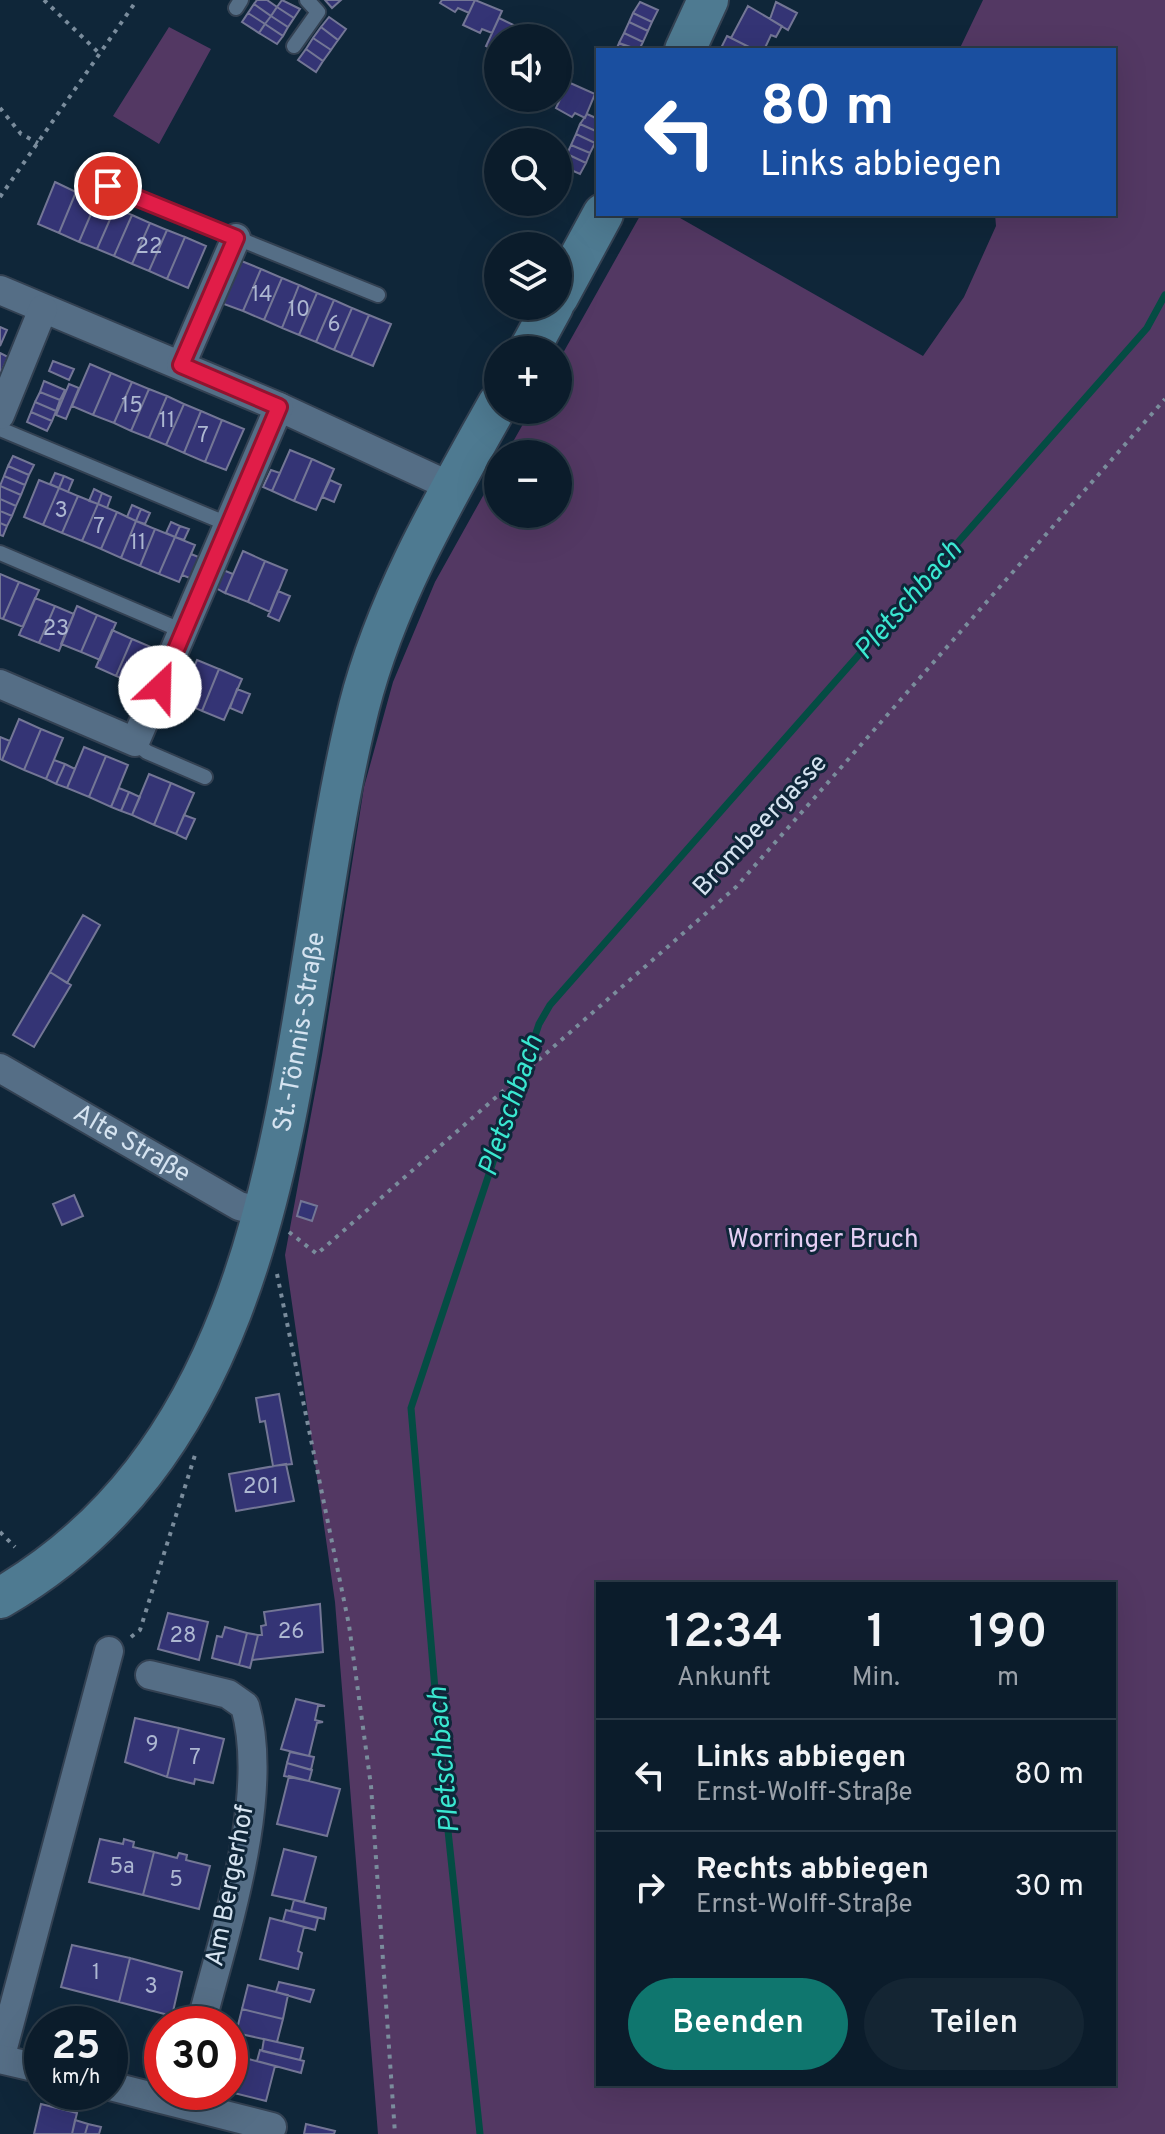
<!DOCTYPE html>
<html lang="de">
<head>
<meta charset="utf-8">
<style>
	body { margin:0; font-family:Overpass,sans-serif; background:#142533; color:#f1f3f6; height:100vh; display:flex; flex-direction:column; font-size:30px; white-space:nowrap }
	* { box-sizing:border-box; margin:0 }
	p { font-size:26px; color:#9aa1a9 }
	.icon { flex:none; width:44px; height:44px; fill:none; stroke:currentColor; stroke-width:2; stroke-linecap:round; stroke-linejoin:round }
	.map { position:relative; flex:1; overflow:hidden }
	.side { position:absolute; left:596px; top:1582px; width:520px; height:504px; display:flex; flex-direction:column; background:#0b1c2b; border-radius:0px; box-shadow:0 8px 32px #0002,0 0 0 2px #2b3a47 }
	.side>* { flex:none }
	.guide { position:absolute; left:596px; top:48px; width:520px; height:168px; border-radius:0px; box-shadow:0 8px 32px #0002,0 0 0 2px #2b3a47; background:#1a4fa0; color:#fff; overflow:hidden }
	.tools { position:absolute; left:484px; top:24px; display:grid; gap:16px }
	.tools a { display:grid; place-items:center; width:88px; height:88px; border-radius:50%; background:#0b1c2b; box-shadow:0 8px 32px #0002,0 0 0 2px #2b3a47; font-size:40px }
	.speed { position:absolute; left:24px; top:2006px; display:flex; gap:16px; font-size:40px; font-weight:700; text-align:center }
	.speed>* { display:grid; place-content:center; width:104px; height:104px; border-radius:50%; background:#0b1c2b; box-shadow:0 8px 32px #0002,0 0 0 2px #2b3a47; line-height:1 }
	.speed small { font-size:20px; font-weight:400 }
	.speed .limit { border:12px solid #d22; background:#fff; color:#111 }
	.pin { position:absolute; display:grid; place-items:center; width:68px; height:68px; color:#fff; margin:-34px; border:4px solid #fff; border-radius:50%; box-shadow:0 2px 8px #0007 }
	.me { position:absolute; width:88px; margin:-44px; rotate:24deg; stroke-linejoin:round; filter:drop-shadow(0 0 6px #0008) }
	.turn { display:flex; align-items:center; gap:28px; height:168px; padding:0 32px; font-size:36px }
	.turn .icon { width:104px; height:104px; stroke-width:2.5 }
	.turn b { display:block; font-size:56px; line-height:68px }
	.eta { display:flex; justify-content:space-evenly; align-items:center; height:136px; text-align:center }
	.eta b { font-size:48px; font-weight:600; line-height:56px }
	.cta { display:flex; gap:16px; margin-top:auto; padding:16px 32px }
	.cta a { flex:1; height:92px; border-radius:48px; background:#0f766e; color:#fff; font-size:32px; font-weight:600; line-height:92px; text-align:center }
	.cta a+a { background:#142533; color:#f1f3f6 }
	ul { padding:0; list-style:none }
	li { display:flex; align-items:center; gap:24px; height:112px; padding:0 32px; border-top:2px solid #2b3a47 }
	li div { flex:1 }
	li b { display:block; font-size:30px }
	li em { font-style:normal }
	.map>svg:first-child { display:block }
	.green { fill:#533863; fill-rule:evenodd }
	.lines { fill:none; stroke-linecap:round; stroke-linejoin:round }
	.stream { stroke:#044c43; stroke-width:7 }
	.building { fill:#343475; stroke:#737695; stroke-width:2 }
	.lane-casing { stroke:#334152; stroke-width:18 }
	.street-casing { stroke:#334152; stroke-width:32 }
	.secondary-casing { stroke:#334152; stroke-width:44 }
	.path { stroke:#7a8c9c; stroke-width:4; stroke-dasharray:4 6; stroke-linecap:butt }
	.lane { stroke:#556e86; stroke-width:14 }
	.street { stroke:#556e86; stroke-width:28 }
	.secondary { stroke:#4e7a91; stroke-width:40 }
	.route-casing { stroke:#92132f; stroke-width:20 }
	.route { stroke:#e11d48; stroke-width:14 }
	.labels { text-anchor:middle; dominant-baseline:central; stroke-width:6; stroke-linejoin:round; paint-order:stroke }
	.number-label { font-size:22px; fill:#adb7d1 }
	.street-label { font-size:26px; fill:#d5e3f0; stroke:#0f2639 }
	.park-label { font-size:26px; fill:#e5cef3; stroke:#0f2639 }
	.water-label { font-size:28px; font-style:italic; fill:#3ae7d0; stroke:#0f2639 }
</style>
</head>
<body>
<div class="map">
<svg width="1165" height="2134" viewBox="0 0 1165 2134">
	<rect width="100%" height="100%" fill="#0f2639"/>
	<path class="green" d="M 983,0 L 1165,0 L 1165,2134 L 378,2134 L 335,1602 L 285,1255 L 322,1055 L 364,787 L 393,682 L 435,582 L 498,469 L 498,514 L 558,514 L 558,454 L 506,454 L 531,410 L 558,410 L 558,362 L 641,214 L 673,214 L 923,356 L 964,297 L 996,226 L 995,214 L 1114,214 L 1114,50 L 959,50 ZM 598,1584 L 1114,1584 L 1114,2084 L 598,2084 Z
		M 169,27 L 211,49 L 159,144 L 113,116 Z"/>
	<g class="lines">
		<path class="stream" d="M 480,2134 L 443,1783 L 411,1408 L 539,1024 L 550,1005 L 1147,328 L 1165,295"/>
	</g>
	<path class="building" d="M 257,0 L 267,0 L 277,7 L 271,16 L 254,4 Z
		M 282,0 L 300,9 L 294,18 L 277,7 Z
		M 325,0 L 341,0 L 332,8 Z
		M 442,0 L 475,0 L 469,13 L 458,8 L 455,12 L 440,3 Z
		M 475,0 L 502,11 L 492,33 L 482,29 L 480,33 L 463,25 Z
		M 640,2 L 658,10 L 652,22 L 633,13 Z
		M 776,2 L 797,13 L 788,30 L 770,19 Z
		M 254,4 L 271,16 L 265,24 L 248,13 Z
		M 748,6 L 782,26 L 776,37 L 771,35 L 764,50 L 755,50 L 731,38 Z
		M 277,7 L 294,18 L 288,27 L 271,16 Z
		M 248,13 L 265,24 L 259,33 L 242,22 Z
		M 633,13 L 652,22 L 648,31 L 629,22 Z
		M 271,16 L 288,27 L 283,36 L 265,24 Z
		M 329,17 L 346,29 L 338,40 L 321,27 Z
		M 499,18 L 526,31 L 523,38 L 498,38 L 498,52 L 486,46 Z
		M 629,22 L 648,31 L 643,42 L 624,33 Z
		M 265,24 L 283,36 L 277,44 L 259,33 Z
		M 321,27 L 338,40 L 331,50 L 313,38 Z
		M 624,33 L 643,42 L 639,50 L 619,43 Z
		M 727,36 L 755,50 L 720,50 Z
		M 313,38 L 331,50 L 323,61 L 306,49 Z
		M 619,43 L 635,50 L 616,50 Z
		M 306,49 L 323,61 L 316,72 L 298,60 Z
		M 558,67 L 572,74 L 561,97 L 558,96 Z
		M 568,82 L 595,94 L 585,118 L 575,113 L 572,117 L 556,108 Z
		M 587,114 L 598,119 L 598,132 L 580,124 Z
		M 580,124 L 598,132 L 595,143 L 576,134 Z
		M 576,134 L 595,143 L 590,153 L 571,145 Z
		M 571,145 L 590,153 L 586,163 L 567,154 Z
		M 567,154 L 586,163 L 580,174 L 562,166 Z
		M 55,182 L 76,192 L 59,233 L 38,224 Z
		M 76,192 L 97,200 L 79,242 L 59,233 Z
		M 97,200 L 115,208 L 97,249 L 79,242 Z
		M 115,208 L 132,215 L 114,256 L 97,249 Z
		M 132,215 L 150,223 L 132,264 L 114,256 Z
		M 150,223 L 167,230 L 149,271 L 132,264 Z
		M 167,230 L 185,237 L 167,279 L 149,271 Z
		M 185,237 L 206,246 L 188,288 L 167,279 Z
		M 239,260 L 261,269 L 243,311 L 221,303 Z
		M 261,269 L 282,278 L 264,320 L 243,311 Z
		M 282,278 L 299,285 L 282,328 L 264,320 Z
		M 299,285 L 317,293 L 299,335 L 282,328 Z
		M 317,293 L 334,300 L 316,342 L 299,335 Z
		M 334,300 L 352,308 L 334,350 L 316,342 Z
		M 352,308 L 369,315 L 351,357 L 334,350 Z
		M 369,315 L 391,324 L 373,366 L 351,357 Z
		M 0,327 L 7,330 L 0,346 Z
		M 0,353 L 8,357 L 0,375 Z
		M 53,361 L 74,369 L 69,380 L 49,371 Z
		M 90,364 L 111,373 L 93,415 L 72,406 Z
		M 111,373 L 132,382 L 114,423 L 93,415 Z
		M 44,381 L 65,390 L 60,400 L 40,392 Z
		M 132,382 L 149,389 L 131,431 L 114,423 Z
		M 69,384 L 79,388 L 66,419 L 56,415 Z
		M 149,389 L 167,396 L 149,438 L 131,431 Z
		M 40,392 L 60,400 L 56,411 L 35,402 Z
		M 167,396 L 184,404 L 166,445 L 149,438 Z
		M 35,402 L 56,411 L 52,421 L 31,412 Z
		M 184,404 L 201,411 L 184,453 L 166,445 Z
		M 201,411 L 222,420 L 205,462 L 184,453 Z
		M 31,412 L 52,421 L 47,431 L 27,422 Z
		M 222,420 L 244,429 L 226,470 L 205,462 Z
		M 290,450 L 312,459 L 294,501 L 272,491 Z
		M 13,456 L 34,465 L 29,475 L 8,466 Z
		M 312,459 L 334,469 L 316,510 L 294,501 Z
		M 8,466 L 29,475 L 25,485 L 4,476 Z
		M 271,470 L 280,473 L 272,491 L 263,487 Z
		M 55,473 L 64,476 L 59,488 L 50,484 Z
		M 4,476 L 25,485 L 21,495 L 0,486 Z
		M 64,476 L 73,480 L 68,492 L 59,488 Z
		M 39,480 L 59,488 L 43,525 L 24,517 Z
		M 330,480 L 341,485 L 334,502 L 322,497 Z
		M 0,486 L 21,495 L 16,506 L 0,499 Z
		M 59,488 L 78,496 L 62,533 L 43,525 Z
		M 94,489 L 102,493 L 98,504 L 89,501 Z
		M 102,493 L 111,497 L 107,508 L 98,504 Z
		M 78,496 L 98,504 L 82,541 L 62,533 Z
		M 0,499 L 16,506 L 12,516 L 0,511 Z
		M 98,504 L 117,512 L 101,549 L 82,541 Z
		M 132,505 L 141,509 L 136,521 L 127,517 Z
		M 141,509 L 150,513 L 145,524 L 136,521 Z
		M 0,511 L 12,516 L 7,526 L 0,523 Z
		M 117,512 L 136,521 L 121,558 L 101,549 Z
		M 136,521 L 155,529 L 140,566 L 121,558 Z
		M 171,522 L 180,526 L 175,537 L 166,533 Z
		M 0,523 L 7,526 L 3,536 L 0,535 Z
		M 180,526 L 189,529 L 184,540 L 175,537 Z
		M 155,529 L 175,537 L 159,574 L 140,566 Z
		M 175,537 L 195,545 L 179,582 L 159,574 Z
		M 243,551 L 265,561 L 248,602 L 225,593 Z
		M 191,554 L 201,558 L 192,579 L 182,575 Z
		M 265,561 L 287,570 L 270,612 L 248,602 Z
		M 223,570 L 233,574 L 225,593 L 216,588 Z
		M 0,574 L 19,582 L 3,619 L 0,618 Z
		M 19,582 L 39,590 L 23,627 L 3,619 Z
		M 278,591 L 290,596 L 279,621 L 268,616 Z
		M 35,598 L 55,606 L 39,643 L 19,635 Z
		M 55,606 L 74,614 L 59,651 L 39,643 Z
		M 77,606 L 97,615 L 81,652 L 61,644 Z
		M 97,615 L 116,623 L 100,660 L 81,652 Z
		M 112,630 L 132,639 L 116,676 L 96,667 Z
		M 132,639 L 151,647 L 136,684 L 116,676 Z
		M 146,659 L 157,663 L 148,684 L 137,680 Z
		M 197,660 L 219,669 L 202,711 L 180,701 Z
		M 219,669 L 242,679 L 224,720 L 202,711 Z
		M 179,677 L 188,681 L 180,701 L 170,697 Z
		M 237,689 L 250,694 L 242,713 L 230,708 Z
		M 19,719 L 41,729 L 24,770 L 2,760 Z
		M 41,729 L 63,738 L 46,779 L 24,770 Z
		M 0,737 L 10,741 L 2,760 L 0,759 Z
		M 84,747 L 106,756 L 89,797 L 67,788 Z
		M 106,756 L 128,765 L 111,807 L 89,797 Z
		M 54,760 L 65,764 L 56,784 L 46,779 Z
		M 65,764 L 75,769 L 67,788 L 56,784 Z
		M 149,774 L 171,783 L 154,825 L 132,815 Z
		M 171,783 L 194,793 L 176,834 L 154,825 Z
		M 119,788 L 129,792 L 121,811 L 111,807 Z
		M 129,792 L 140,797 L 132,815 L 121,811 Z
		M 184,815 L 195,819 L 186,839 L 176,834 Z
		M 83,915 L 100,925 L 67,983 L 50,972 Z
		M 50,972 L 71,985 L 34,1047 L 13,1035 Z
		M 74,1195 L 83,1216 L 62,1225 L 53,1204 Z
		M 301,1201 L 317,1206 L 312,1221 L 297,1216 Z
		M 279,1394 L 292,1464 L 273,1466 L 265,1421 L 260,1422 L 256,1398 Z
		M 286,1464 L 294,1501 L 236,1511 L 229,1474 Z
		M 320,1604 L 323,1652 L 252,1660 L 258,1635 L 262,1635 L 261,1626 L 266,1625 L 264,1612 Z
		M 168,1613 L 208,1622 L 199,1660 L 158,1649 Z
		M 225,1627 L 247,1633 L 239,1665 L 212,1658 L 217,1636 L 222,1637 Z
		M 247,1633 L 258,1635 L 250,1668 L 239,1665 Z
		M 296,1699 L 325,1706 L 318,1706 L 315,1720 L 323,1722 L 317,1723 L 309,1756 L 281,1749 Z
		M 135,1718 L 179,1728 L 167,1777 L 125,1762 Z
		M 179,1728 L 224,1739 L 213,1783 L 195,1779 L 194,1784 L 167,1777 Z
		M 290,1752 L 314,1757 L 311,1770 L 287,1763 Z
		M 287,1763 L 312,1770 L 309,1781 L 284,1776 Z
		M 289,1776 L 340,1789 L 327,1836 L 277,1824 Z
		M 100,1839 L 123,1844 L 124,1839 L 134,1842 L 133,1847 L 154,1852 L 143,1895 L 89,1882 Z
		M 284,1849 L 316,1857 L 304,1902 L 272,1895 Z
		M 154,1852 L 177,1858 L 179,1853 L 187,1855 L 186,1860 L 210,1866 L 199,1909 L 143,1895 Z
		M 294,1900 L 326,1908 L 324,1919 L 291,1911 Z
		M 286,1910 L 318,1918 L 315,1930 L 283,1921 Z
		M 270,1918 L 304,1927 L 298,1951 L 302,1953 L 298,1969 L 260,1959 Z
		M 72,1945 L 130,1958 L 119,2002 L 61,1987 Z
		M 130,1958 L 182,1972 L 172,2016 L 119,2002 Z
		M 279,1982 L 314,1990 L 310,2002 L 276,1992 Z
		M 248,1985 L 288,1995 L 283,2019 L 242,2009 Z
		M 242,2009 L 283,2019 L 277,2042 L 236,2033 Z
		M 264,2039 L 303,2048 L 300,2060 L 262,2051 Z
		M 260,2050 L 304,2061 L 301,2073 L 257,2061 Z
		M 230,2054 L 275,2066 L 266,2101 L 230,2092 Z
		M 41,2104 L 77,2113 L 72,2134 L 34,2134 Z
		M 75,2120 L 88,2124 L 85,2134 L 72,2134 Z
		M 88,2124 L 101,2127 L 99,2134 L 85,2134 Z
		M 306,2124 L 335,2131 L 334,2134 L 304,2134 Z"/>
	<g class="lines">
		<defs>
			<path id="lane" d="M 236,8 L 241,0
				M 294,46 L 318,12 L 307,0
				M 83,176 L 378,295
				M 0,429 L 230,525
				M 0,553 L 185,632
				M 135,742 L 147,752 L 205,777"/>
			<g id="street">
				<path d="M 0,290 L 279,407 L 452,487"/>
				<path d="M 181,365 L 236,238"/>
				<path d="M 0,415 L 43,309"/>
				<path d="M 0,684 L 135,742 L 279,407"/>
				<path id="s1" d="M 0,1068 L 239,1206 L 265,1213"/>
				<path d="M 150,1675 L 228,1694 L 245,1706 C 271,1796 224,1934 201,2024"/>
				<path d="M 0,2059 L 109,1651"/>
				<path d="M 0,2059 L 42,2069"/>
				<path d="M 110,2086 L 272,2127"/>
			</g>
			<g id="secondary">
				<path d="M 685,50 L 708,0"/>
				<path d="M 558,297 L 603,214"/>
				<path d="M 529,350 L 553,306"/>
				<path id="s2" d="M 0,1598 C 308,1419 284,1009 359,707 C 386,600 444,500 498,404"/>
			</g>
		</defs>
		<use href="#lane" class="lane-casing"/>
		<use href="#street" class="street-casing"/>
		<use href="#secondary" class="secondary-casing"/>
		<path class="path" d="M 44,0 L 100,54
			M 0,108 L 21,134 L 38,143
			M 0,197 L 137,0
			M 289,1232 L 317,1254 L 736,887 L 1165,399
			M 277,1274 L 349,1625 L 371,1786 L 395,2134
			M 0,1532 L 15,1547
			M 131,1637 L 140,1630 L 195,1455"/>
		<use href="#lane" class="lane"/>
		<use href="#street" class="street"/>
		<use href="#secondary" class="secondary"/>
	</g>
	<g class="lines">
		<defs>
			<path id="route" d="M 108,186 L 236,238 L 181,365 L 279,407 L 160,687"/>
		</defs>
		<use href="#route" class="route-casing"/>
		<use href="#route" class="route"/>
	</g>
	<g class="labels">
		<g class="number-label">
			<text x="149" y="247">22</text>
			<text x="262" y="295">14</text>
			<text x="299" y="310">10</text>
			<text x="334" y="325">6</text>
			<text x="132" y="406">15</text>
			<text x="167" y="421">11</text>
			<text x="203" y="436">7</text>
			<text x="61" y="511">3</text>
			<text x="99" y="527">7</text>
			<text x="138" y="543">11</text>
			<text x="56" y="629">23</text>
			<text x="261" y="1487">201</text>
			<text x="291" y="1632">26</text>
			<text x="183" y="1636">28</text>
			<text x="152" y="1745">9</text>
			<text x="195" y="1758">7</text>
			<text x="122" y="1867">5a</text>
			<text x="176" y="1880">5</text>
			<text x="96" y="1973">1</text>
			<text x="151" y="1987">3</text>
		</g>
		<g class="street-label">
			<text transform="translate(761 826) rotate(-47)">Brombeergasse</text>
			<text stroke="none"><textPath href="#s2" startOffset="664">St.-Tönnis-Straße</textPath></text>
			<text stroke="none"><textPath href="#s1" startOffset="152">Alte Straße</textPath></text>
			<text transform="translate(231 1886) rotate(-79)">Am Bergerhof</text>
		</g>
		<g class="park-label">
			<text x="823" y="1240">Worringer Bruch</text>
		</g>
		<g class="water-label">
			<text transform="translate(909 601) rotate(-49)">Pletschbach</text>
			<text transform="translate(512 1106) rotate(-71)">Pletschbach</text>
			<text transform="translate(445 1760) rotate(-95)">Pletschbach</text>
		</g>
	</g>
</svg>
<div class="tools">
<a><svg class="icon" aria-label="sound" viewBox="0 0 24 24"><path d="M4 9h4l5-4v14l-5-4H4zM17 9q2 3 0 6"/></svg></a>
<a><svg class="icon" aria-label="search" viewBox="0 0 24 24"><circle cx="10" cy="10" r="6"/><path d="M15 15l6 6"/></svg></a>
<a><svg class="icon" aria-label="layers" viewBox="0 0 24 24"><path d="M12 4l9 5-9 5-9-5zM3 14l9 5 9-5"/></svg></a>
<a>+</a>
<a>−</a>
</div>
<div class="speed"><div>25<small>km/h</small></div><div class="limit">30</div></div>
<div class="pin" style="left:108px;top:186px;background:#d93025"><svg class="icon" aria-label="arrive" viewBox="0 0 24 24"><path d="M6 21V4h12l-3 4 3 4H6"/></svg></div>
<svg class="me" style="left:160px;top:687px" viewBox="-20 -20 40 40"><circle r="19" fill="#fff"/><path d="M0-13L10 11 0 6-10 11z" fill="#e11d48"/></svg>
<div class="guide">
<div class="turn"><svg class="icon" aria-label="left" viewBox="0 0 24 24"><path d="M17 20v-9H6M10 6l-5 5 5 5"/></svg><div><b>80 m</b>Links abbiegen</div></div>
</div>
<section class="side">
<div class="eta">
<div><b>12:34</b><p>Ankunft</p></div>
<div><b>1</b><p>Min.</p></div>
<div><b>190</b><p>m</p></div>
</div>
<ul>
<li><svg class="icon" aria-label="left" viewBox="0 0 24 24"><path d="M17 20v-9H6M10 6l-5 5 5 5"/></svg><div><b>Links abbiegen</b><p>Ernst-Wolff-Straße</p></div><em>80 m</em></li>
<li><svg class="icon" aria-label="right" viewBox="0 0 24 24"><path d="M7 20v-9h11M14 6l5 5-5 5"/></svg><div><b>Rechts abbiegen</b><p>Ernst-Wolff-Straße</p></div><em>30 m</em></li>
</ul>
<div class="cta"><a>Beenden</a><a>Teilen</a></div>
</section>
</div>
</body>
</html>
